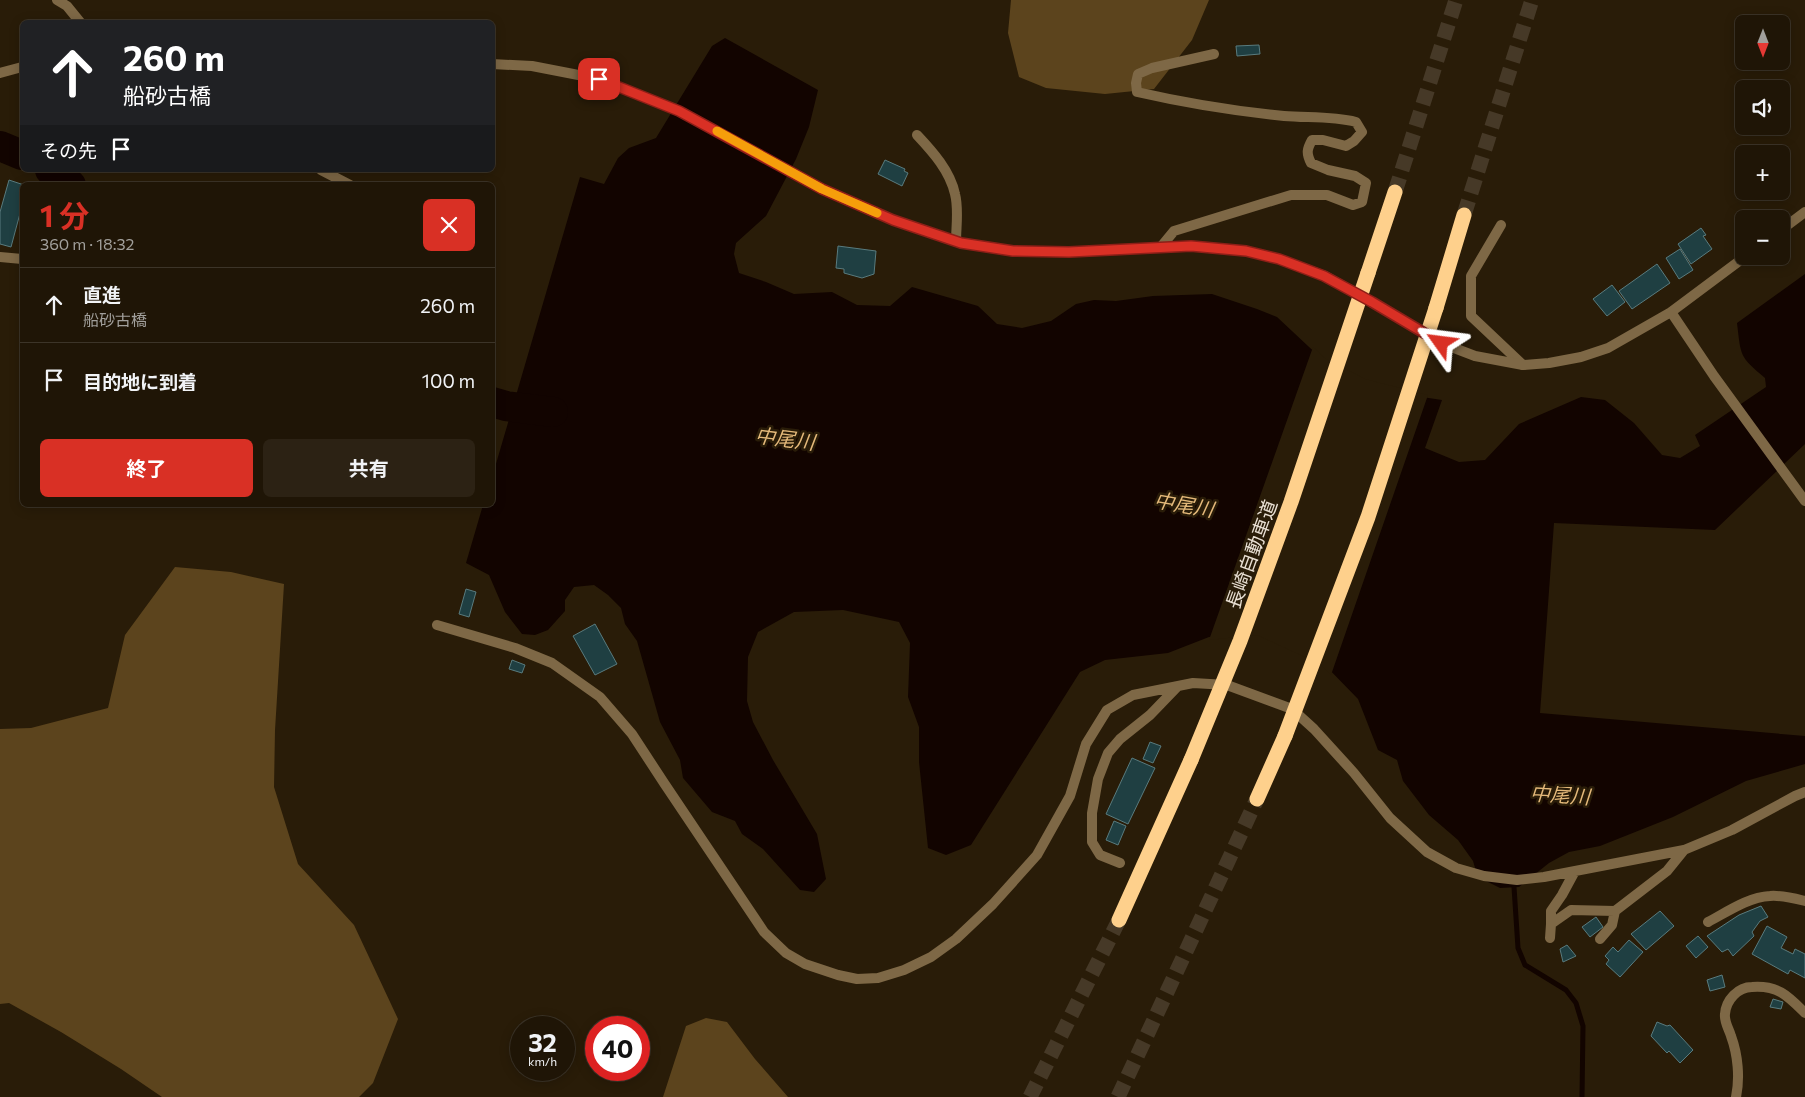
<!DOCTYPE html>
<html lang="ja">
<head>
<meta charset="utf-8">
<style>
	body { margin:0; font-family:Commissioner,"Noto Sans JP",sans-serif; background:#2c2214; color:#f1f3f6; height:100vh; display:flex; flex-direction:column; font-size:19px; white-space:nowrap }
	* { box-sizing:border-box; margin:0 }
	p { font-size:16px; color:#a19f9b }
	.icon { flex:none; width:28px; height:28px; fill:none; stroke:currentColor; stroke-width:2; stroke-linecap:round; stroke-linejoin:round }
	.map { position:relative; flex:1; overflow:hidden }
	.sheet { position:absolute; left:20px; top:182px; width:475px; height:325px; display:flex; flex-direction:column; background:#1f1506; border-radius:8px; box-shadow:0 2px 12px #0003,0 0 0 1px #3c3428 }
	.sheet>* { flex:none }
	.guide { position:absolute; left:20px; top:20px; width:475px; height:152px; border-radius:8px; box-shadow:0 2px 12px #0003,0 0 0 1px #3c3428; background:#202124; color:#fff; overflow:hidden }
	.needle { width:32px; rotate:180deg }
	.buttons { position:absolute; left:1735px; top:15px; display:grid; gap:10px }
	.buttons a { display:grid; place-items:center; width:55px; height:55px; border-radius:8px; background:#1f1506; box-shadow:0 2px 12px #0003,0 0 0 1px #3c3428; font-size:25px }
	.speed { position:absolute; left:510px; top:1016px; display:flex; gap:10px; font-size:25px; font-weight:700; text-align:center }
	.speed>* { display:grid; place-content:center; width:65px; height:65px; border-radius:50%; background:#1f1506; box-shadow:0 2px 12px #0003,0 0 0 1px #3c3428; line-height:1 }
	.speed small { font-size:12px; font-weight:400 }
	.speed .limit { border:8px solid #d22; background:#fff; color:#111 }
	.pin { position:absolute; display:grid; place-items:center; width:42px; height:42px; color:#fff; margin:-21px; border-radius:10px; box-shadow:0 2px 8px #0006 }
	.me { position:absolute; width:55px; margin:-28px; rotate:301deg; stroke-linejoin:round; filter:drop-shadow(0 0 4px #0008) }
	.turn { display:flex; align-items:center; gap:18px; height:105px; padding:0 20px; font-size:22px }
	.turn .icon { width:65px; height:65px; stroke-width:2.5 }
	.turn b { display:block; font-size:35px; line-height:42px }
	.then { display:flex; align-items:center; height:48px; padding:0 20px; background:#0003; gap:10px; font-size:19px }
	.round { display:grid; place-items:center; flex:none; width:52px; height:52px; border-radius:8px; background:#2c2214 }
	.overview { display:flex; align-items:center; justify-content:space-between; height:85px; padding:0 20px }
	h1 { font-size:30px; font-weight:700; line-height:38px; color:#d93025 }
	.cta { display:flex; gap:10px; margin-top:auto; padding:10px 20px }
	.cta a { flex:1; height:58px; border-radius:8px; background:#d93025; color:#fff; font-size:20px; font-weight:700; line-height:58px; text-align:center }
	.cta a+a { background:#2c2214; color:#f1f3f6 }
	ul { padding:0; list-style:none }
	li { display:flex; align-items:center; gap:15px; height:75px; padding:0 20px; border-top:1px solid #3c3428 }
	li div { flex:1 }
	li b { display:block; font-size:19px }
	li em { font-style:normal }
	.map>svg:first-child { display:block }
	.forest { fill:#5c441d }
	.water { fill:#120400 }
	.pier { fill:#291c08 }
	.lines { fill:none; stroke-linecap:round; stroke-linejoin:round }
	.stream { stroke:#120400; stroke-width:5 }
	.river { stroke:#120400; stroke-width:30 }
	.building { fill:#1f3f42; stroke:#597b7e }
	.motorway-tunnel { stroke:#463927; stroke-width:15; stroke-dasharray:15 8; stroke-linecap:butt }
	.minor { stroke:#7e6846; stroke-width:10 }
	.tertiary { stroke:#7e6846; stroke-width:10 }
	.motorway { stroke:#fed08c; stroke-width:15 }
	.motorway-bridge { stroke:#fed08c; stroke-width:15 }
	.route-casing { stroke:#8d1f18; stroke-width:12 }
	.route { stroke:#d93025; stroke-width:9 }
	.slow { stroke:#f59e0b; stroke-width:9 }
	.labels { text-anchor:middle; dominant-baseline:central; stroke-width:5; stroke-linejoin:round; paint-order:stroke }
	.street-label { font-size:19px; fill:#e9e0d4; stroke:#291c08 }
	.water-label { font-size:20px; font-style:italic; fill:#e4b97a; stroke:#291c08 }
</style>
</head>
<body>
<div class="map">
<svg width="1805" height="1097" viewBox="0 0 1805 1097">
	<rect width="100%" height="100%" fill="#291c08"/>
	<path class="forest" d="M 1011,0 L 1209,0 L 1192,40 L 1154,89 L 1105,94 L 1046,88 L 1019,77 L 1008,33 Z
		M 175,567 L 231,572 L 284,584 L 275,730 L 274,787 L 298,864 L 354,925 L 398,1019 L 373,1083 L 359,1097 L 162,1097 L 121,1069 L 61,1032 L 9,1003 L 0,1004 L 0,729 L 31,728 L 108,708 L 125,635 Z
		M 706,1018 L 727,1022 L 755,1059 L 788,1097 L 663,1097 L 686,1026 Z"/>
	<path class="water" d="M 725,38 L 818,90 L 809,127 L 796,159 L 766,216 L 736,243 L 734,254 L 739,273 L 766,282 L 794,294 L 832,292 L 857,305 L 890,306 L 912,287 L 978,306 L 997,324 L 1022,328 L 1051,321 L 1076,304 L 1094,300 L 1116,301 L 1153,296 L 1212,294 L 1257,309 L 1277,317 L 1324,361 L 1364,381 L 1422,397 L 1442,400 L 1425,448 L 1459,462 L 1485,460 L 1519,424 L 1581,397 L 1605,400 L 1634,423 L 1662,455 L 1680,458 L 1700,446 L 1695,435 L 1766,387 L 1765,378 C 1739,356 1741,356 1737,323 L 1805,274 L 1805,444 L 1715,530 L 1554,523 L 1540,713 L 1805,736 L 1805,764 L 1746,781 L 1673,817 L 1600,846 L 1569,852 L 1549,863 L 1519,887 L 1500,888 L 1484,880 L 1476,871 L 1473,861 L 1458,840 L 1429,815 L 1403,781 L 1397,760 L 1378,750 L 1358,699 L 1322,662 L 1257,633 L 1209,637 L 1168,653 L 1105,660 L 1080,672 L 971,845 L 946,855 L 928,848 L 919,762 L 919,727 L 908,697 L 910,643 L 899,622 L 843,610 L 794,612 L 758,632 L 748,657 L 747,701 L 753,722 L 773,760 L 817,834 L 826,879 L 814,892 L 800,890 L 763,849 L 742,834 L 735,821 L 712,812 L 683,778 L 680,760 L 660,722 L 637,641 L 625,624 L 621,608 L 608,595 L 594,585 L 574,587 L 565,600 L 565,611 L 548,630 L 535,635 L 522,634 L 505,612 L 489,575 L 466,563 L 483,505 L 492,505 L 493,474 L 580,177 L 604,184 L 618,158 L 629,148 L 656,138 L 712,46 Z"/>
	<path class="pier" d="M 1313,347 L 1326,359 L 1365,379 L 1428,395 L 1331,675 L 1320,664 L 1257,635 L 1209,640 Z"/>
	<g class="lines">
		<path class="stream" d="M 1514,887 L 1518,948 L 1525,965 L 1566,990 L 1576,1003 L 1583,1026 L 1582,1097"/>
		<path class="river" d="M 0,146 L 22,155
			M 50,170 L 64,178 L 71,185
			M 492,402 L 506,406 L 553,412"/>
	</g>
	<path class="building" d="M 1259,45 L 1260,54 L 1237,56 L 1236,46 Z
		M 885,160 L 905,169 L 904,171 L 908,173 L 902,186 L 878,174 Z
		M 9,180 L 24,185 L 22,185 L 22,206 L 11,247 L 0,244 L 0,212 Z
		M 1701,228 L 1706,235 L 1703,236 L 1712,249 L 1691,264 L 1678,244 Z
		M 838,246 L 876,251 L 874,274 L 862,278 L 844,273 L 844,269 L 836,268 Z
		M 1680,249 L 1693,270 L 1679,279 L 1666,258 Z
		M 1657,264 L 1670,283 L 1632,309 L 1619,291 Z
		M 1612,285 L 1625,302 L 1607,316 L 1593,299 Z
		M 466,589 L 476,592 L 469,617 L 459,614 Z
		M 595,624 L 617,664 L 595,675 L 573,636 Z
		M 512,660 L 525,665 L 522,673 L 509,669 Z
		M 1150,742 L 1161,746 L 1153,763 L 1143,759 Z
		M 1132,758 L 1155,768 L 1128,824 L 1106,814 Z
		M 1114,821 L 1126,826 L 1118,845 L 1106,840 Z
		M 1761,906 L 1768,917 L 1760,921 L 1752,932 L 1754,936 L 1733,956 L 1728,949 L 1722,952 L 1707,936 L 1739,915 Z
		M 1660,911 L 1674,926 L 1646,950 L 1631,934 Z
		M 1596,917 L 1603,927 L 1590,937 L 1582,927 Z
		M 1767,926 L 1787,937 L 1781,948 L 1793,954 L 1795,949 L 1805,954 L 1805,978 L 1790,970 L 1788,974 L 1752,954 Z
		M 1698,936 L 1708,947 L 1696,958 L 1686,946 Z
		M 1629,940 L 1643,952 L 1620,977 L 1606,964 L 1609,960 L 1605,956 L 1613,947 L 1618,952 Z
		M 1567,945 L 1576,956 L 1563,962 L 1560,949 Z
		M 1722,975 L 1725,987 L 1710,991 L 1707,980 Z
		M 1773,999 L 1783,1002 L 1781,1009 L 1770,1007 Z
		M 1657,1022 L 1667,1026 L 1670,1025 L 1693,1050 L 1680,1063 L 1669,1051 L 1667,1053 L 1651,1036 Z"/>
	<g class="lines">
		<path class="motorway-tunnel" d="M 1395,192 L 1456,0
			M 1464,215 L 1532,0
			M 1030,1097 L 1119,920
			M 1118,1097 L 1257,799"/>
		<path class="minor" d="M 917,135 C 933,152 950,171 955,194 C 959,209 956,227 956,242
			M 1501,225 L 1471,276 L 1471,316 L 1523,365
			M 1160,248 L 1174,231 L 1291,195 L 1327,195 L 1353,205 L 1362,202 L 1366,183 L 1355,176 L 1328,170 L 1311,163 C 1306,153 1307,149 1312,140 L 1323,140 L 1346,146 L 1354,141 L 1362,132 L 1356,122 C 1332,116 1308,118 1284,116 C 1234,111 1185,103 1137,92 L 1136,83 L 1138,74 L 1152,68 L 1214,54
			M 437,625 L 515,648 L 552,663 L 600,697 L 632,734 L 664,783 L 764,932 L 786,953 L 805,964 L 838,975 L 857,979 L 878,978 L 904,970 L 931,957 L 956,939 L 993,904 L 1037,855 L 1070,796 L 1086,744 L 1107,710 L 1133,695 L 1193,683 L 1227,685 L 1292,709 L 1314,729 L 1354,773 L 1390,818 L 1427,852 L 1456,868 L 1484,876 L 1517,880 L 1544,877 L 1684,850 L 1732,830 L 1795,796 L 1805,792
			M 1120,863 L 1100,855 L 1092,842 L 1092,813 L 1098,779 L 1108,753 L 1120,739 L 1150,715 L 1177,687
			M 1708,922 C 1727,912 1748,897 1770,896 C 1782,895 1793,898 1805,901
			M 1551,924 L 1551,911 L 1562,895 L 1575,871
			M 1550,938 L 1551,924 L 1571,910 L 1615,911 L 1667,871 L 1684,850
			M 1600,939 L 1612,925 L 1615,911
			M 1736,1097 C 1740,1078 1738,1055 1731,1036 C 1729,1029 1724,1022 1725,1014 C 1726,1000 1738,987 1752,987 C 1778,985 1788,996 1805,1013"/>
		<path class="tertiary" d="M 57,0 L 67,6 L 80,22
			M 492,64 L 532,66 L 599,79 L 679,111 L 822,189 L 893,220 L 961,243 L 1013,251 L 1069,252 L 1191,246 L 1246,251 L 1279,259 L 1325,276 L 1372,302 L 1441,343 L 1475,356 L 1523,365 L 1549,363 L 1581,357 L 1608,348 L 1671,312 L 1746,256
			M 0,73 L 22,67
			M 321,170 L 350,185
			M 1781,230 L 1805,212
			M 0,257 L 22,259
			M 1671,312 L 1714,376 L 1805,501"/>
		<path class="motorway" d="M 1368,273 L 1395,192
			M 1436,308 L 1464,215
			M 1257,799 L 1285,736
			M 1119,920 L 1191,760"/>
		<path class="motorway-bridge" d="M 1285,736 L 1368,517 L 1436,308
			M 1191,760 L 1240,641 L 1291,502 L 1368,273"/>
	</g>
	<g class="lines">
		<defs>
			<path id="route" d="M 599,79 L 679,111 L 822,189 L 893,220 L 961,243 L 1013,251 L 1069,252 L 1191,246 L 1246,251 L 1279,259 L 1324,276 L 1372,302 L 1441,343"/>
		</defs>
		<use href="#route" class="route-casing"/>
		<use href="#route" class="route"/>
		<path class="slow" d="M 717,131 L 822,189 L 877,213"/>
	</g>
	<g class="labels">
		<g class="street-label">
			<text transform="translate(1251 554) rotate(-70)">長崎自動車道</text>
		</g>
		<g class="water-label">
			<text transform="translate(785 438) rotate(7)">中尾川</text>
			<text transform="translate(1184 504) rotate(10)">中尾川</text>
			<text transform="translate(1560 794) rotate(4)">中尾川</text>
		</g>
	</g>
</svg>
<div class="buttons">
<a><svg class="needle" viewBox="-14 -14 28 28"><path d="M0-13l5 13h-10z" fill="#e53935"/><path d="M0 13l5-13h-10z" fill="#a19f9b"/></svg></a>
<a><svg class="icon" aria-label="sound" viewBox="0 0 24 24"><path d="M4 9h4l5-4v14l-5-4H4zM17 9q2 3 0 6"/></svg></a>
<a>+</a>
<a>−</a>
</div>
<div class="speed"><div>32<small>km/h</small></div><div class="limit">40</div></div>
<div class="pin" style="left:599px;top:79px;background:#d93025"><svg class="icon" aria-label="arrive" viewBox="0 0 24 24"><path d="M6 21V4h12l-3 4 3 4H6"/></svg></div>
<svg class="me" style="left:1441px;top:343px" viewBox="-20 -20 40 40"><path d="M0-17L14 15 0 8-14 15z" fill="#d93025" stroke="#fff" stroke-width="4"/></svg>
<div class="guide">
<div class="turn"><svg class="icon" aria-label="ahead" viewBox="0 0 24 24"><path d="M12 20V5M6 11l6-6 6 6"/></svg><div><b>260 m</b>船砂古橋</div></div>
<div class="then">その先<svg class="icon" aria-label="arrive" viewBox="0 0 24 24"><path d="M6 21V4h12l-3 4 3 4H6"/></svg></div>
</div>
<section class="sheet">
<div class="overview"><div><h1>1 分</h1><p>360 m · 18:32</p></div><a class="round" style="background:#d93025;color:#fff"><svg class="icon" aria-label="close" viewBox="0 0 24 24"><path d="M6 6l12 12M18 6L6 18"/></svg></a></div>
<ul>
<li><svg class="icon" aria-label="ahead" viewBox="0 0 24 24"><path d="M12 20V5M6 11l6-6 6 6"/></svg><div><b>直進</b><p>船砂古橋</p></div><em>260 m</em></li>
<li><svg class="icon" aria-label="arrive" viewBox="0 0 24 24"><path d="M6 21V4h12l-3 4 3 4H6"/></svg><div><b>目的地に到着</b></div><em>100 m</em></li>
</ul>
<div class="cta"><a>終了</a><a>共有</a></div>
</section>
</div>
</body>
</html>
